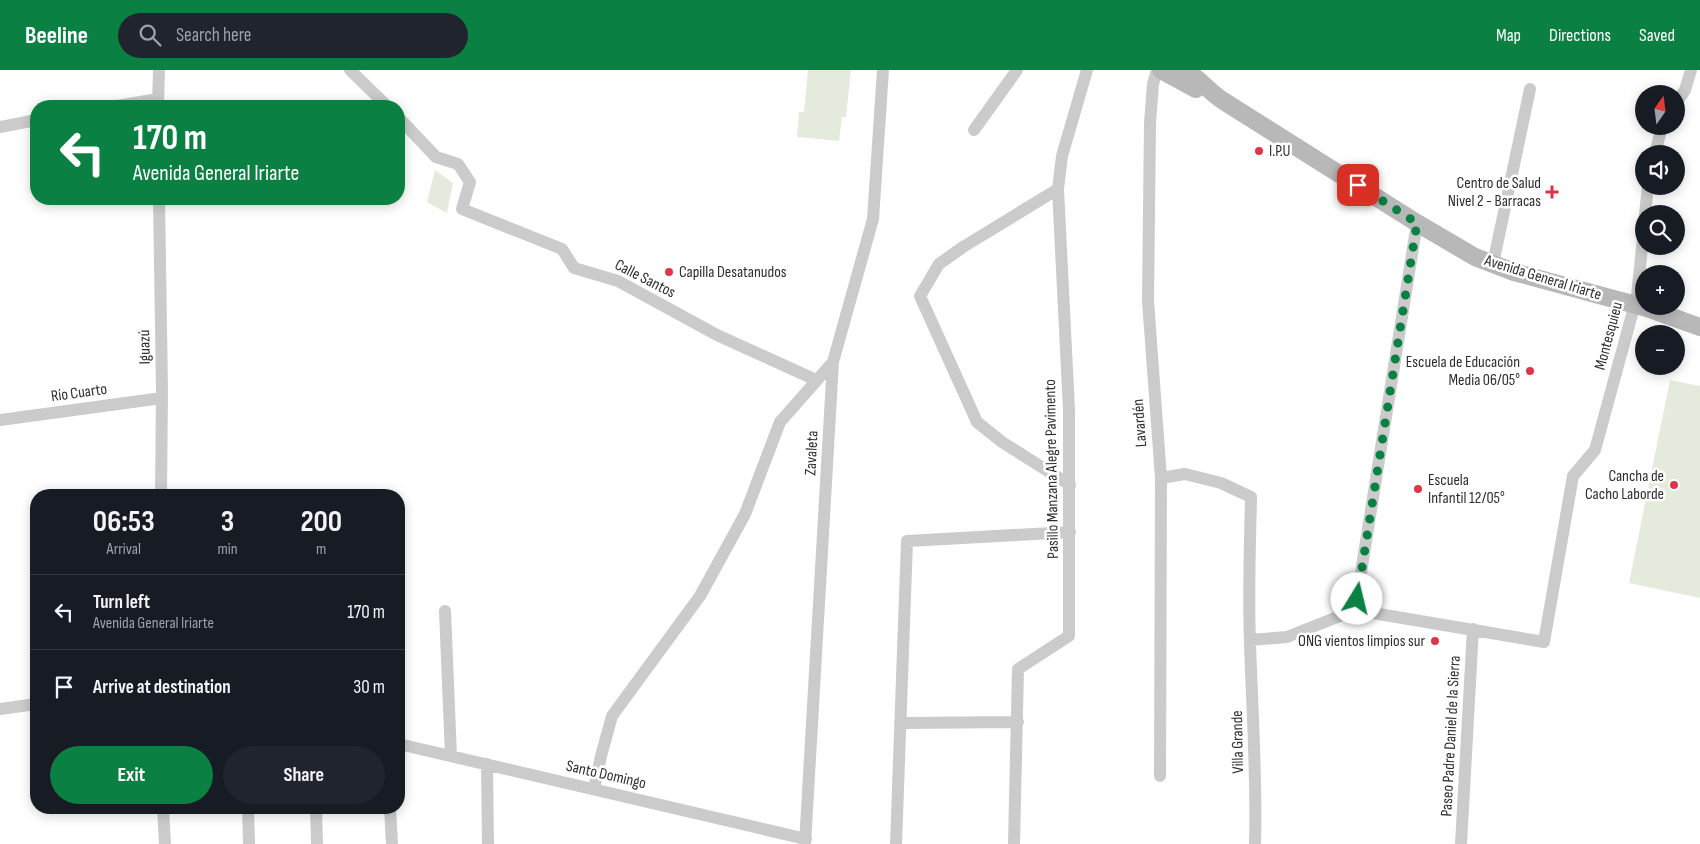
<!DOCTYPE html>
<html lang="en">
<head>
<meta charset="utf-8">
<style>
	body { margin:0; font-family:"Sofia Sans Condensed",sans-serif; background:#20242c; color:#f1f3f6; height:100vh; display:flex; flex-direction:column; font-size:19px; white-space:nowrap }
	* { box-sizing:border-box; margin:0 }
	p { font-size:16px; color:#9ea1a6 }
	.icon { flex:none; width:28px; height:28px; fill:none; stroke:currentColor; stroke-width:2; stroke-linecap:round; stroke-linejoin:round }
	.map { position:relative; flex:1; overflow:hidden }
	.drawer { position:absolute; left:30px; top:419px; width:375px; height:325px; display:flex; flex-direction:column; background:#171b24; border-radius:20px; box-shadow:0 2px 12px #0003 }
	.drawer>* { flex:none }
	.banner { position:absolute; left:30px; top:30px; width:375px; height:105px; border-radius:20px; box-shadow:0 2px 12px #0003; background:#0b8043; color:#fff; overflow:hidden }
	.needle { width:32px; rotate:14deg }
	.fabs { position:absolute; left:1635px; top:15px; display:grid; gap:10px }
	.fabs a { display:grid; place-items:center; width:50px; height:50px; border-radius:50%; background:#171b24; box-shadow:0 2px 12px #0003; font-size:25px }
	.pin { position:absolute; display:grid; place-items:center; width:42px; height:42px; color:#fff; margin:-21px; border-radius:10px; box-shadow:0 2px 8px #0006 }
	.me { position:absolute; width:55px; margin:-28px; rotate:9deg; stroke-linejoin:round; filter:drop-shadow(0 0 4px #0008) }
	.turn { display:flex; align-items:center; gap:18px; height:105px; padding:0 20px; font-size:22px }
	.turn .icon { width:65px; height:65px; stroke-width:2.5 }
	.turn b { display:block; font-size:35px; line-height:42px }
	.eta { display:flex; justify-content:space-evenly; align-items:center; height:85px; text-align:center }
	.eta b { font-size:30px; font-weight:700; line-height:35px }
	.primary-button { display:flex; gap:10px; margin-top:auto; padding:10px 20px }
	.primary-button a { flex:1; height:58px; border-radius:30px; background:#0b8043; color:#fff; font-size:20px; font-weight:700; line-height:58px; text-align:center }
	.primary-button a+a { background:#20242c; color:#f1f3f6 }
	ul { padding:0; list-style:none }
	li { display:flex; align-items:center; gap:15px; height:75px; padding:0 20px; border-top:1px solid #363941 }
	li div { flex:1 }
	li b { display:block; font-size:19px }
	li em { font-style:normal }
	header { display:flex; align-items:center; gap:30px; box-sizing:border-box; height:70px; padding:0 25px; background:#0b8043; color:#fff }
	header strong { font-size:24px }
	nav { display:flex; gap:28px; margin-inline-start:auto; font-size:18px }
	.search { width:350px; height:45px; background:#20242c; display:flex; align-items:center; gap:12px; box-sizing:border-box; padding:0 18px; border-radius:28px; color:#9ea1a6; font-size:19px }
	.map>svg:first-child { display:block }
	.green { fill:#e5ebdc }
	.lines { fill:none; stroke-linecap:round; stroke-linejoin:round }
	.minor { stroke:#cbcbcb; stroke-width:12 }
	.secondary { stroke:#b8b8b8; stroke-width:18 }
	.route { stroke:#0b8043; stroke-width:9; stroke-dasharray:0 16.2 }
	.poi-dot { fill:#e1344b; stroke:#fff; stroke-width:2 }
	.labels { text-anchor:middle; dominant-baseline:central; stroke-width:5; stroke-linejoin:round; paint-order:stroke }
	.poi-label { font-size:16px; fill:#2e2e2e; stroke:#fff; text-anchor:end }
	.street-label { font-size:16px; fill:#2e2e2e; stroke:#fff }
</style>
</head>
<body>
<header>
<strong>Beeline</strong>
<div class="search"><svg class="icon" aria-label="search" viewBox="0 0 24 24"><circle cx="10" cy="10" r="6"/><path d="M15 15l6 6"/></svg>Search here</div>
<nav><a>Map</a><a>Directions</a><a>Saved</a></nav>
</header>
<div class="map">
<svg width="1700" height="774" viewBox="0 0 1700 774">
	<rect width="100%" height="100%" fill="#fff"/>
	<path class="green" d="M 808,0 L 851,0 L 846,47 L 842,47 L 839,71 L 797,67 L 799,42 L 804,42 Z
		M 435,100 L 453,113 L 447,143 L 427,132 Z
		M 1670,310 L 1700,316 L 1700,528 L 1629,513 Z"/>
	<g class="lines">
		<path class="minor" d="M 350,0 L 387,36
			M 1157,0 L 1153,14 L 1150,53 L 1148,231 L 1161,408 L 1160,706
			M 1676,33 L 1685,20 L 1691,0
			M 117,36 L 158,29
			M 158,36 L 159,0
			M 399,48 L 436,87 L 458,94 L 470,112 L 462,139 L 562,179 L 574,198 L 618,211 L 717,265 L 816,310
			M 0,57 L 36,50
			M 974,60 L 1017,0
			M 1655,84 L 1662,56
			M 1058,119 L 963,177 L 939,194 L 920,226 L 977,352 L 1002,372 L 1070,415
			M 159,129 L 162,320 L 161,425
			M 1645,144 L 1648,116
			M 1417,153 L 1355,540 L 1544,572 L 1573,406 L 1595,380 L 1637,226 L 1644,158
			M 1493,194 L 1530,19
			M 0,350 L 162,328
			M 1161,408 L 1185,404 L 1221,413 L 1251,427 C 1250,475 1248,524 1250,572 C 1252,639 1257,707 1255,774
			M 445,541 L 451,686
			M 1250,570 L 1287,567 L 1355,540
			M 0,639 L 36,634
			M 900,653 L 1018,652
			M 399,674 L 806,769
			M 487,694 L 488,774
			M 594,719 L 601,686 L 612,646 L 700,526 L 745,444 L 780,352 L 833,292
			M 163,738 L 165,774
			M 248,738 L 249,774
			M 316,738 L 317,774
			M 390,738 L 392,774
			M 805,774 L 833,292 L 873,149 L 883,0
			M 896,774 L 907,471 L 1070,462
			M 1014,774 L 1018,599 L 1069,566 L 1069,340 L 1058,119 L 1062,86 L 1087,0
			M 1461,774 L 1473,559"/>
		<path class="secondary" d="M 1161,0 L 1196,19
			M 1185,0 C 1200,9 1210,23 1225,32 L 1417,153 L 1475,187 L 1514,202 L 1647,238 L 1700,257"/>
	</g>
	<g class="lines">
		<path class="route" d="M 1357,529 L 1417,153 L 1358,115"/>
	</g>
	<g class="poi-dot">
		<circle cx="1259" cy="81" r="5"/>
		<path d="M1549.5 114.5h5v5h5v5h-5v5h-5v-5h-5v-5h5z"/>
		<circle cx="669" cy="202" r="5"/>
		<circle cx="1530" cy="301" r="5"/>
		<circle cx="1674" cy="415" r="5"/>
		<circle cx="1418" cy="419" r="5"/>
		<circle cx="1435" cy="571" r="5"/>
	</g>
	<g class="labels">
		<g class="poi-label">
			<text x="1269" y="81" text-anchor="start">I.P.U</text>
			<text x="1541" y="113">Centro de Salud<tspan x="1541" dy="18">Nivel 2 - Barracas</tspan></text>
			<text x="679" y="202" text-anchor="start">Capilla Desatanudos</text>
			<text x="1520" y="292">Escuela de Educación<tspan x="1520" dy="18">Media 06/05°</tspan></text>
			<text x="1664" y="406">Cancha de<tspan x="1664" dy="18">Cacho Laborde</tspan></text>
			<text x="1428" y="410" text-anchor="start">Escuela<tspan x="1428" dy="18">Infantil 12/05°</tspan></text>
			<text x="1425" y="571">ONG vientos limpios sur</text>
		</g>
		<g class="street-label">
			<text transform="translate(1543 208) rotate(17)">Avenida General Iriarte</text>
			<text transform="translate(645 209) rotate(27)">Calle Santos</text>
			<text transform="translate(1609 266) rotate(-75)">Montesquieu</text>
			<text transform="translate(145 277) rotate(-91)">Iguazú</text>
			<text transform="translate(79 323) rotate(-8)">Río Cuarto</text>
			<text transform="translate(1140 353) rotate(-94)">Lavardén</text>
			<text transform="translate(812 383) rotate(-87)">Zavaleta</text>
			<text transform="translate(1052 399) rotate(-91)">Pasillo Manzana Alegre Pavimento</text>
			<text transform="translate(1451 666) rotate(-87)">Paseo Padre Daniel de la Sierra</text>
			<text transform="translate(1238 672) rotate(-91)">Villa Grande</text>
			<text transform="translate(606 705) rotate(13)">Santo Domingo</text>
		</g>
	</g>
</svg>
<div class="fabs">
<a><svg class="needle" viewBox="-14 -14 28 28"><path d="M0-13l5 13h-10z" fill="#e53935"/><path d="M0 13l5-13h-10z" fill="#9ea1a6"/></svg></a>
<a><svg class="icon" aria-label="sound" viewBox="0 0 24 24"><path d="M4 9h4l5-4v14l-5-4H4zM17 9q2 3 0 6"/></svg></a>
<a><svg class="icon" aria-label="search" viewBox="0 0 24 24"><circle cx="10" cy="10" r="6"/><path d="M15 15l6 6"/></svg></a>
<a>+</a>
<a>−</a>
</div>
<div class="pin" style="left:1358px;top:115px;background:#d93025"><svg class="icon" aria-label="arrive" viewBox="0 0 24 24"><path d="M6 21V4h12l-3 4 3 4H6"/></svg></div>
<svg class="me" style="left:1357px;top:529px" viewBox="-20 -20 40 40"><circle r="19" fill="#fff"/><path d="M0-13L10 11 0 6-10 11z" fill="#0b8043"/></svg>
<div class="banner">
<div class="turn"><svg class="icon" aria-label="left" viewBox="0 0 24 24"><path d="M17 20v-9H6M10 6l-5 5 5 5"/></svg><div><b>170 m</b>Avenida General Iriarte</div></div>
</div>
<section class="drawer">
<div class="eta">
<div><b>06:53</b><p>Arrival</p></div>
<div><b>3</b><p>min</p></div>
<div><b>200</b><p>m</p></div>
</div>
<ul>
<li><svg class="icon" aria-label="left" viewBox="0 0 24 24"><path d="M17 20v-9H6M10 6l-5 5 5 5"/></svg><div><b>Turn left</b><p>Avenida General Iriarte</p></div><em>170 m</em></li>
<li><svg class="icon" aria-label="arrive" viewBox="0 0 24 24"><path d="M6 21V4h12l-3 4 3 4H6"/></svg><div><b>Arrive at destination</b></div><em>30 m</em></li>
</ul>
<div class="primary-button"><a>Exit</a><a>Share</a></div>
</section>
</div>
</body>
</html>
